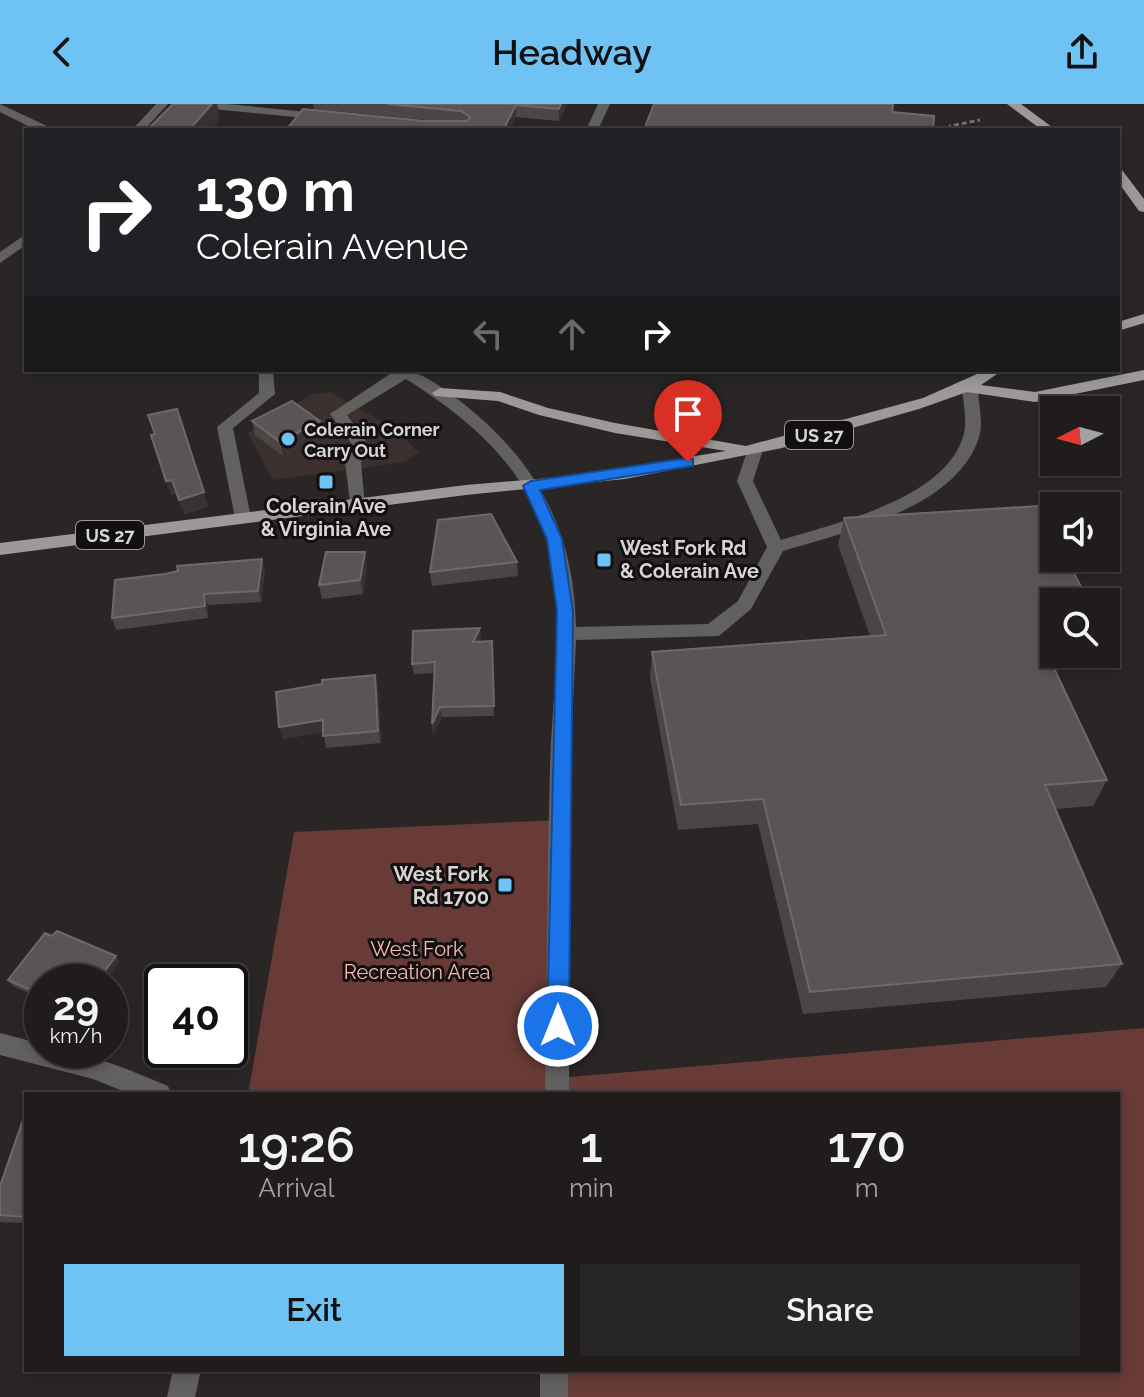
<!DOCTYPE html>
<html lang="en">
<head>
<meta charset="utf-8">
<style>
	body { margin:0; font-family:Raleway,sans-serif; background:#282525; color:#f1f3f6; height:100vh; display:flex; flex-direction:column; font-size:30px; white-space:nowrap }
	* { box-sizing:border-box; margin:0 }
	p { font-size:26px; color:#a2a1a3 }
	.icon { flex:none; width:44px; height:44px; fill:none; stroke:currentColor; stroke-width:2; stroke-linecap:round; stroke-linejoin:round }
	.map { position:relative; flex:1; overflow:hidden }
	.sheet { position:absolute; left:24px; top:988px; width:1096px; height:280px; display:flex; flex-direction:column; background:#201c1c; border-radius:0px; box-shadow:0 4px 12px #0003,0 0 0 2px #3d3a3b }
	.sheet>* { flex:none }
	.guide { position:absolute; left:24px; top:24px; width:1096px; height:244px; border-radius:0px; box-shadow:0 4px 12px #0003,0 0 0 2px #3d3a3b; background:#202124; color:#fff; overflow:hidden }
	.needle { width:52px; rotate:264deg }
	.fabs { position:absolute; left:1040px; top:292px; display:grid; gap:16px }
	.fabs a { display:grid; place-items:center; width:80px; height:80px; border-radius:0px; background:#201c1c; box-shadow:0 4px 12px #0003,0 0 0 2px #3d3a3b; font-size:40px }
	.speed { position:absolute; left:24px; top:860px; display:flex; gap:16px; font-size:40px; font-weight:700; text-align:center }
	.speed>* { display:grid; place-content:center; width:104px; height:104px; border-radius:50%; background:#201c1c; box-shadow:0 4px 12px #0003,0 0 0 2px #3d3a3b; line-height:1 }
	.speed small { font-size:20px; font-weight:400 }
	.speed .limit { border:4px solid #111; border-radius:12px; background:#fff; color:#111 }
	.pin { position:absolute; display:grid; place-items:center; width:68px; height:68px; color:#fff; margin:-82px -34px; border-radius:50% 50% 50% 0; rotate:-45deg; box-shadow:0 0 8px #0007 }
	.pin .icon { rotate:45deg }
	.me { position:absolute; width:88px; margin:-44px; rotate:0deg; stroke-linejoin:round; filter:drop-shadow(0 0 6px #0008) }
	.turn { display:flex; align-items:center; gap:28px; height:168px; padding:0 40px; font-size:36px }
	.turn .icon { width:104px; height:104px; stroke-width:2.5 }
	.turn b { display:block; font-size:56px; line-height:68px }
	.lanes { display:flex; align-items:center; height:76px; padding:0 40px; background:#0003; justify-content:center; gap:40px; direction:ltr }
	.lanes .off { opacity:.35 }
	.eta { display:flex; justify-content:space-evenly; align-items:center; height:136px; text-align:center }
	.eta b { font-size:48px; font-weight:600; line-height:56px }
	.action { display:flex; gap:16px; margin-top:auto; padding:16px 40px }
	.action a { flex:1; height:92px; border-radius:0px; background:#6fc2f4; color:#111; font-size:32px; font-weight:600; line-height:92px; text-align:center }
	.action a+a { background:#282525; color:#f1f3f6 }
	header { display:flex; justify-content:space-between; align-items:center; height:104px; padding:0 40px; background:#6fc2f4; color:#111; font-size:36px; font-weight:600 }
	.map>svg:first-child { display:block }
	.built { fill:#3b302f }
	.green { fill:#683b36 }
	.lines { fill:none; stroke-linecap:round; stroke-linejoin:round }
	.path { stroke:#747170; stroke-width:3; stroke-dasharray:5 3; stroke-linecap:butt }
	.minor { fill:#636060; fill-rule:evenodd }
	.major { fill:#9e9999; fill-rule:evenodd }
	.wall { fill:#4b4646 }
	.shaded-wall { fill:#373332 }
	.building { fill:#5a5555; stroke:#6d6969; stroke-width:2 }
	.route { fill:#1a73e8; stroke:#114b97; stroke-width:2 }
	.poi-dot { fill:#6fc2f4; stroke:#110f0f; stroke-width:3 }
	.labels { text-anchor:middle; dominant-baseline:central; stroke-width:6; stroke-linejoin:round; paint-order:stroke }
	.far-poi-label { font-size:18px; font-weight:bold; fill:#d7d4d3; stroke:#110f0f; text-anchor:start }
	.shield { fill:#110f0f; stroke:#9c9998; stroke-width:2 }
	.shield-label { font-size:18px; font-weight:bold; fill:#d7d4d3 }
	.poi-label { font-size:20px; font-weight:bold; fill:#d7d4d3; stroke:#110f0f }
	.park-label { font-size:20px; fill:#fcbbb3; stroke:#110f0f }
</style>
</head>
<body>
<header><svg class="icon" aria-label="back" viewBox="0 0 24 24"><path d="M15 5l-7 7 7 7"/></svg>Headway<svg class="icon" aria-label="share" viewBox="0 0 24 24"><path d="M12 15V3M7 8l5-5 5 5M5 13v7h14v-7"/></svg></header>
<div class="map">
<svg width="1144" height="1293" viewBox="0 0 1144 1293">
	<rect width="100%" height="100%" fill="#2a2625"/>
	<path class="built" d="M 331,288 L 391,323 L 419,348 L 405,358 L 273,376 L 248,329 L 312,290 Z"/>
	<path class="green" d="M 560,716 L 558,974 L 1144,924 L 1144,1293 L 554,1293 L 554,1266 L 1118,1266 L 1118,990 L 248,990 L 294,728 Z"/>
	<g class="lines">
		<path class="path" d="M 950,26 L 950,22 L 980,16"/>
		<path class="minor" d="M 0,0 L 49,23 L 51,26 L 36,26 L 0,8 Z
			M 156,0 L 168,0 L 144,26 L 132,26 Z
			M 186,0 L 228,0 L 326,10 L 332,13 L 326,16 L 192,3 Z
			M 598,0 L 610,0 L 598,26 L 586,26 Z
			M 26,130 L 26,141 L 0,159 L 0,148 Z
			M 259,266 L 273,266 L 275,290 L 233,324 L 251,414 L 243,420 L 235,414 L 217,323 L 259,289 Z
			M 396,266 C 422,266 439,282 460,297 C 537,357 574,426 576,523 L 708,520 L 738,497 L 767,443 L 737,377 L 749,342 L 761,342 L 763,346 L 753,377 L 781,436 C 836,419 944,395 963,333 C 968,318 963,300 962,284 L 970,279 L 978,284 C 978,300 984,318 979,333 C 957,405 845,428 783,447 L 751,505 L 719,532 L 576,536 L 570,662 L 569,990 L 545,990 C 547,881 547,772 550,663 C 552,579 571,493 538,412 C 514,352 460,309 406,275 L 347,311 L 370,343 L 361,358 L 365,402 L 357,407 L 351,406 L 345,358 L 354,343 L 330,310 Z
			M 0,929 L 42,940 L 42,946 C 87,946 126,965 168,982 L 171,990 L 130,990 L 93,975 L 0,951 Z
			M 173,1266 L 201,1266 L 195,1293 L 167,1293 Z
			M 540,1266 L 568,1266 L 568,1293 L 540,1293 Z"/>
		<path class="major" d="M 1007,0 L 1021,0 L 1056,26 L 1042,26 Z
			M 1118,65 L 1122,66 L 1144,95 L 1144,108 L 1139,107 L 1118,78 Z
			M 1144,210 L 1144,219 L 1118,227 L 1118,218 Z
			M 986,266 L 1003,266 L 981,281 L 1035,288 L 1144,266 L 1144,276 L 1035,298 L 967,288 L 919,305 L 782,344 L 625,375 L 466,391 L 0,451 L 0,439 L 466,381 L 572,372 L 726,347 L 615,329 L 539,311 L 498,297 L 435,292 L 432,289 L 440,284 L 500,288 L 548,304 L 615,319 L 746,342 L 923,294 Z"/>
	</g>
	<path class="wall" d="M 313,0 L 567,0 L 559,17 L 516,13 L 510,26 L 424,17 L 438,17 L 314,5 Z
		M 252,317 L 320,317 L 323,331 L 283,352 L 255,331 Z
		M 844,414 L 1054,498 L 1054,550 L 1098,550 L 1094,559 L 1053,562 L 1107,676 L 1093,702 L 1055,705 L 1122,860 L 1106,883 L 803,910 L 758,720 L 678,726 L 650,574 L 652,548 L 870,532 L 838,441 Z
		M 262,455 L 265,466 L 261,498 L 208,501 L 208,514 L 116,526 L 112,514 L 165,470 Z
		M 517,458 L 518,472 L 432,482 L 430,468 Z
		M 367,463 L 363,490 L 322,495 L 319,481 Z
		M 481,534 L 479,538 L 492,537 L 494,612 L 442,613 L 433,630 L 432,620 L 435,569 L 414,570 L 412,560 Z
		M 375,571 L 378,583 L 381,639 L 326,644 L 323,628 L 283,635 Z
		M 52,832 L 116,852 L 119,858 L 42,878 L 42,895 L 13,882 L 8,876 Z
		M 26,1013 L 26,1119 L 0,1118 L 0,1082 Z"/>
	<path class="shaded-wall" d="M 212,0 L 217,0 L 220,15 L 211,26 L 189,26 Z
		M 561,0 L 567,0 L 559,17 L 559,5 Z
		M 516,1 L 516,13 L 510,26 L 503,26 Z
		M 320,317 L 323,331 L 283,352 L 280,338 Z
		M 172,376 L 176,390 L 171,391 L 166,377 Z
		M 204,388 L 208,403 L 184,411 L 179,396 Z
		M 365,448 L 367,463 L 363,490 L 360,476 Z
		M 262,455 L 265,466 L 261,498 L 258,487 Z
		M 204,490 L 208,501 L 208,514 L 205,502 Z
		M 480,524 L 481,534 L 474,548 L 473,538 Z
		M 375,571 L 378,583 L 381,639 L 378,627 Z
		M 440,603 L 442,613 L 433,630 L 432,620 Z
		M 323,616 L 326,628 L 283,635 L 279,623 Z
		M 116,852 L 119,858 L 105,878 L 100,878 L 98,876 Z
		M 118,884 L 122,890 L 110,907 L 110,895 Z"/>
	<path class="building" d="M 173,0 L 212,0 L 189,26 L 147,26 Z
		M 387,0 L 561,0 L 559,5 L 516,1 L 503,26 L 286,26 L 303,5 L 424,17 L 467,17 L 470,13 L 461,7 Z
		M 654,0 L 893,0 L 892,8 L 934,12 L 933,26 L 644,26 Z
		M 292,297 L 320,317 L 280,338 L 252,317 Z
		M 177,305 L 204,388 L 179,396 L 172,376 L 166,377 L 151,331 L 155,330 L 148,311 Z
		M 1039,402 L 1054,431 L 1054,454 L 1066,454 L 1089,498 L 1054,498 L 1054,537 L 1041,537 L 1107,676 L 1045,681 L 1122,860 L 810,888 L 763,695 L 681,701 L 652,548 L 886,531 L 844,414 Z
		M 491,410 L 517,458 L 430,468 L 438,416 Z
		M 326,448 L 365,448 L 360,476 L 319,481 Z
		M 262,455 L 258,487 L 204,490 L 205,502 L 112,514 L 115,476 L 165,470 L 178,467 L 177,462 Z
		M 480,524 L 473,538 L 492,537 L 494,602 L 440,603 L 432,620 L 435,558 L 412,560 L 413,527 Z
		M 375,571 L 378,627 L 323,632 L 323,616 L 279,623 L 276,588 L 322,580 L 322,576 Z
		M 57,827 L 116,852 L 98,876 L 103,878 L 42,878 L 42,891 L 8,876 L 45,829 L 52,832 Z
		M 110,881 L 118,884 L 110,895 Z
		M 24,1013 L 26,1013 L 26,1113 L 0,1111 L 0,1082 Z"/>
	<path class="route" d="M 688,354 L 693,355 L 693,362 L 540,386 L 562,435 L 573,507 L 569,922 L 566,929 L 558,931 L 550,929 L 547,922 L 557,507 L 547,435 L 523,382 L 531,377 Z"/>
	<g class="poi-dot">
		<circle cx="288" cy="335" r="8"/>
		<rect x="318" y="370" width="16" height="16" rx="4"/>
		<rect x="596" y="448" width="16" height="16" rx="4"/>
		<rect x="497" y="773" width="16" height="16" rx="4"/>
	</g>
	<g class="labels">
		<g class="far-poi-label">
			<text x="304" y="325">Colerain Corner<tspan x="304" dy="21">Carry Out</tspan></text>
		</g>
		<g class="shield">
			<rect x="785" y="317" width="68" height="28" rx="6"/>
			<rect x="76" y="417" width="68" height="28" rx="6"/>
		</g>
		<g class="shield-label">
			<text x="819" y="331">US 27</text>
			<text x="110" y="431">US 27</text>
		</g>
		<g class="poi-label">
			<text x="326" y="402">Colerain Ave<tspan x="326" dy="23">&amp; Virginia Ave</tspan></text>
			<text x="620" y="444" text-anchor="start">West Fork Rd<tspan x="620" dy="23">&amp; Colerain Ave</tspan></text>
			<text x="489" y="770" text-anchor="end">West Fork<tspan x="489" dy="23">Rd 1700</tspan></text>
		</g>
		<g class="park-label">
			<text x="417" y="845">West Fork<tspan x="417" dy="23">Recreation Area</tspan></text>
		</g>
	</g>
</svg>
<div class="fabs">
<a><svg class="needle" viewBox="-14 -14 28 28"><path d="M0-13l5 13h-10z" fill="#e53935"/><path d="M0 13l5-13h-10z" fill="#a2a1a3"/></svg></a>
<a><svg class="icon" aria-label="sound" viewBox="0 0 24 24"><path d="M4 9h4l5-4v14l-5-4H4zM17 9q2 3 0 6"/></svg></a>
<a><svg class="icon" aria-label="search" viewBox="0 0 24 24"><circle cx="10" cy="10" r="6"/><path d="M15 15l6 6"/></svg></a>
</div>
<div class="speed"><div>29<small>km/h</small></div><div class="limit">40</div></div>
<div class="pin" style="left:688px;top:358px;background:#d93025"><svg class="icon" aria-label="arrive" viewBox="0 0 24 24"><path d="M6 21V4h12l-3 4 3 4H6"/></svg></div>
<svg class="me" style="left:558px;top:922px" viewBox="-20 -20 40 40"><circle r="17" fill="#1a73e8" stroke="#fff" stroke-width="3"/><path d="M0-11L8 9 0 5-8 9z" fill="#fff"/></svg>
<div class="guide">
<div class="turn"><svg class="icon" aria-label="right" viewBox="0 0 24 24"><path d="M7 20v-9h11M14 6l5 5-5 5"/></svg><div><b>130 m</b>Colerain Avenue</div></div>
<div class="lanes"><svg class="icon off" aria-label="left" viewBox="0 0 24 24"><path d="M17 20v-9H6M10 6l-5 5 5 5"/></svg><svg class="icon off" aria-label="ahead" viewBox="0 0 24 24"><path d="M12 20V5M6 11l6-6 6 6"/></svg><svg class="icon" aria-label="right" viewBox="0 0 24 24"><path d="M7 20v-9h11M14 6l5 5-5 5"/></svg></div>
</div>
<section class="sheet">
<div class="eta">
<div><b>19:26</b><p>Arrival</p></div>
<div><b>1</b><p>min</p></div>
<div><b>170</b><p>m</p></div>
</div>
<div class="action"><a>Exit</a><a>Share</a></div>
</section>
</div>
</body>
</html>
